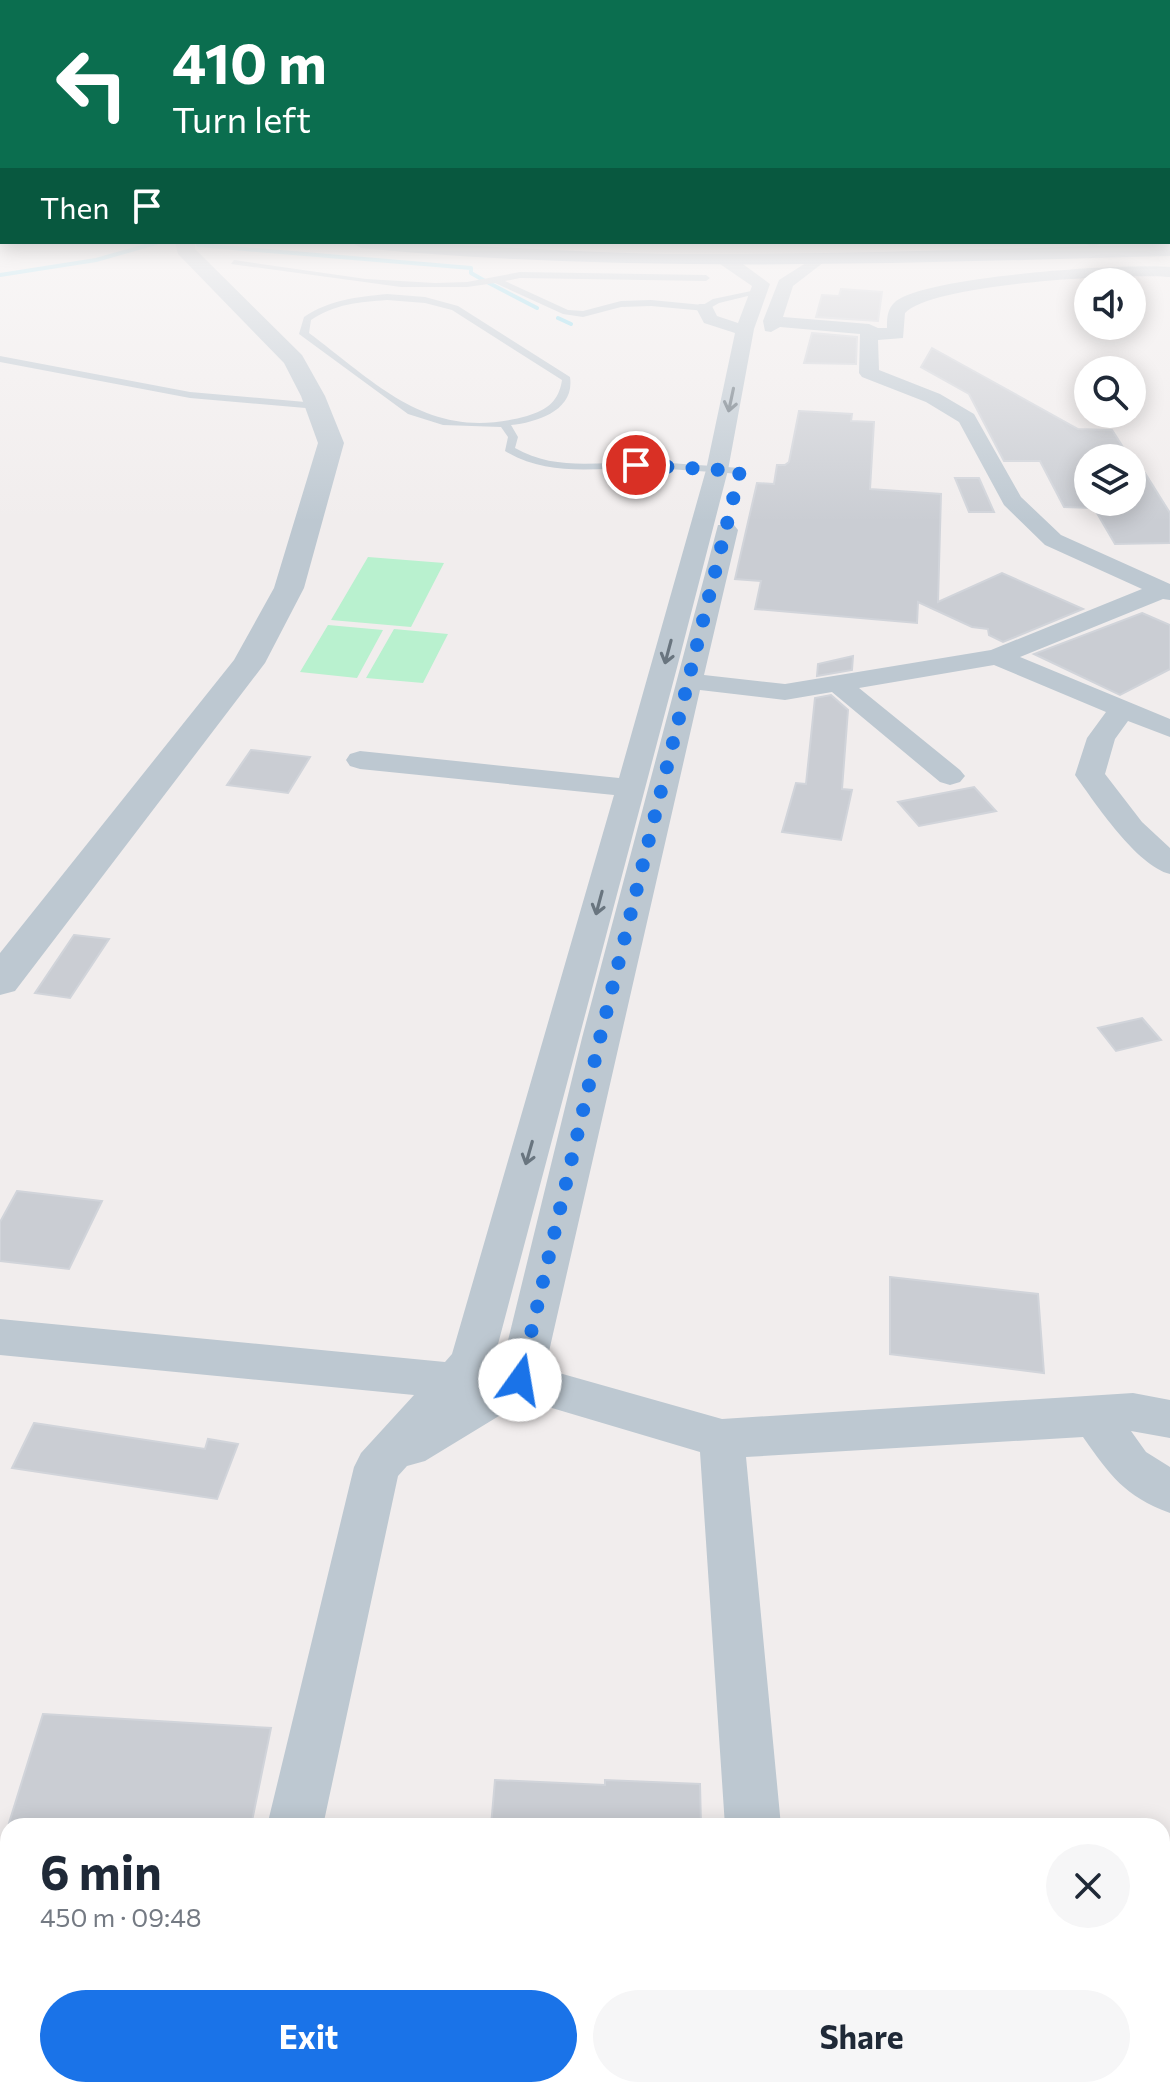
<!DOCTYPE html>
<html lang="en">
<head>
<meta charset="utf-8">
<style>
	body { margin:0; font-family:Commissioner,sans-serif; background:#f6f6f7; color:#1f2937; height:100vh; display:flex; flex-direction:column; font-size:30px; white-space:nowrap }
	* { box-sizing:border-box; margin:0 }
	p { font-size:26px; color:#747a83 }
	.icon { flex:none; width:44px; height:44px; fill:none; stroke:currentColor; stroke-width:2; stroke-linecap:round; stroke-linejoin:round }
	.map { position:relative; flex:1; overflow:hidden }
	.side { position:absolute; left:0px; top:1818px; width:1170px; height:280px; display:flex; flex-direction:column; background:#fff; border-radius:24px 24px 0 0; box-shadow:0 4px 20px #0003 }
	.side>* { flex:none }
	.hud { position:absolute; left:0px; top:0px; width:1170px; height:244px; box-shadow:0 4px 20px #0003; background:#0b6e4f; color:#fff; overflow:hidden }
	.tools { position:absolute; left:1074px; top:268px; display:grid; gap:16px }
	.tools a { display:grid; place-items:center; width:72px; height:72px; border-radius:50%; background:#fff; box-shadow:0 4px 20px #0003; font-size:40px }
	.pin { position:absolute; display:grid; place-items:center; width:68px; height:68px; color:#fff; margin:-34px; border:4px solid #fff; border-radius:50%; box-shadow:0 2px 8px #0007 }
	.me { position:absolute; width:88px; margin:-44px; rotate:13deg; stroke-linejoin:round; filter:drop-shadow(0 0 6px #0008) }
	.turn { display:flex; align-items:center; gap:28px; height:168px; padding:0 40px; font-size:36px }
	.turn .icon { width:104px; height:104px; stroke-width:2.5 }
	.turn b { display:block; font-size:56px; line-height:68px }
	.then { display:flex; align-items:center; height:76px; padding:0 40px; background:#0003; gap:16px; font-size:30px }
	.round { display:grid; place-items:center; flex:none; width:84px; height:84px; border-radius:42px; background:#f6f6f7 }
	.headline { display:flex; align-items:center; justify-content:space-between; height:136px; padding:0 40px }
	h1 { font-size:48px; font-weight:700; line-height:60px }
	.button { display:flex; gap:16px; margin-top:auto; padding:16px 40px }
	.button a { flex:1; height:92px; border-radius:48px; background:#1a73e8; color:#fff; font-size:32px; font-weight:700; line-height:92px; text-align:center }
	.button a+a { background:#f6f6f7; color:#1f2937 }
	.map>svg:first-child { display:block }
	.green { fill:#b9f1cf }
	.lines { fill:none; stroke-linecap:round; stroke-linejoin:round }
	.stream { stroke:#85d9ef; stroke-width:4 }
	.building { fill:#cacdd3; stroke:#d1d4da; stroke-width:2 }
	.service { fill:#bdc8d1; fill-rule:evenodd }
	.minor { fill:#bdc8d1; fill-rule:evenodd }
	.tertiary { fill:#bdc8d1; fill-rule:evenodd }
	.secondary { fill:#bfcbd8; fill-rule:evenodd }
	.primary { fill:#acbdce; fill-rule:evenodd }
	.oneway { stroke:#69757f }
	.route { stroke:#1a73e8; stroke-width:14; stroke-dasharray:0 25.2 }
</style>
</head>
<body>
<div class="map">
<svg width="1170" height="2098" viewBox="0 0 1170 2098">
	<rect width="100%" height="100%" fill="#f1eded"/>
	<path class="green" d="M 368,557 L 444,563 L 411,627 L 331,620 Z
		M 328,625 L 383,630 L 357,678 L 300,672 Z
		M 394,629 L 448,634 L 423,683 L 366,678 Z"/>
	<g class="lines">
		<path class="stream" d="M 198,245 L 471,268 L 471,273 L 485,281
			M 0,275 L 96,260 L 156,243
			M 489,283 L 537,308
			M 558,318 L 571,324"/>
	</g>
	<path class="building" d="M 841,289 L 882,292 L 878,321 L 816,317 L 822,295 L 839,296 Z
		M 812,333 L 857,337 L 856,364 L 804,363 Z
		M 932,348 L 1078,429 L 1112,430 L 1130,458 L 1088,458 L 1088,502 L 1132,502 L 1132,462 L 1139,473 L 1145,473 L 1170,513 L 1170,543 L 1115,544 L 1094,508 L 1064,507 L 1040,461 L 1004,461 L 969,394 L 921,367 Z
		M 799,411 L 852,414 L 851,421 L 874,422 L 870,489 L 941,494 L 938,602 L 1002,573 L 1083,609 L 1003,642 L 989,635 L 988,629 L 972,627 L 918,602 L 917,623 L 755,609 L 761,581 L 735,579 L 757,483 L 774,484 L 777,465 L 785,465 L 789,462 Z
		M 955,478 L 979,478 L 994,512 L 969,512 Z
		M 1142,613 L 1170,625 L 1170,669 L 1120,695 L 1034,654 Z
		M 853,656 L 852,670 L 817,676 L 818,664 Z
		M 831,695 L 848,710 L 842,789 L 852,790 L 841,840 L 782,832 L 796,783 L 806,784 L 815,698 Z
		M 251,750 L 310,757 L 288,793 L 227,785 Z
		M 974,787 L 996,811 L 919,826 L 898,802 Z
		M 74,935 L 109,939 L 70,998 L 35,993 Z
		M 1142,1018 L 1161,1040 L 1116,1051 L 1098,1028 Z
		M 17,1191 L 102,1201 L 69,1269 L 0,1261 L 0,1222 Z
		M 890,1277 L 1038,1294 L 1044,1373 L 890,1354 Z
		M 34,1423 L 205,1449 L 208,1439 L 238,1444 L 217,1499 L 12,1468 Z
		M 43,1714 L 271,1728 L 251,1826 L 58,1826 L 9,1823 Z
		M 495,1780 L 605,1785 L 605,1780 L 700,1784 L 701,1826 L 491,1826 Z"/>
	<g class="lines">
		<path class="service" d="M 234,260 L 366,279 L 435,283 L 467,282 L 520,272 L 706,275 L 710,278 L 706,281 L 520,278 L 505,281 L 568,310 L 583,311 L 621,301 L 651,300 L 703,305 L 713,299 L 756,290 L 760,293 L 719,303 L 705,311 L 651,306 L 621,307 L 583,317 L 563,314 L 495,283 L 467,287 L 401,287 L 231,264 Z
			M 387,294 L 425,297 L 458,306 L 570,377 C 575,410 538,422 511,425 L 518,437 L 515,448 C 556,472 602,461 647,462 C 678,463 709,466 740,468 L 745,471 L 740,474 C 709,472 677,469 646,468 C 597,467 550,478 505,451 L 508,437 L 501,427 L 443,425 L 408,414 L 299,334 L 304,317 C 329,300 357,297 387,294 ZM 387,300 L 425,303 L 452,310 L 562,380 C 559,401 547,410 527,416 C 430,443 380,386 309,333 L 311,320 C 334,304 360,302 387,300 Z
			M 0,356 L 190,392 L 317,403 L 322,406 L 317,409 L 190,398 L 0,362 Z"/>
		<path class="minor" d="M 820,254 L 828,259 L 793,286 L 783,317 L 869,324 L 878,328 L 887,328 C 887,317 887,309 896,301 C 929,276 1124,263 1170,267 L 1170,277 C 1126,273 933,283 905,313 L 903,338 L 878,340 L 879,370 L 940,394 L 974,414 L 1021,497 L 1061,535 L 1170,584 L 1170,600 L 1163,599 L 1020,657 L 1170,719 L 1170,737 L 1128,721 L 1115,739 L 1105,774 L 1142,822 L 1170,848 L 1170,874 C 1137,866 1095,803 1075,775 L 1087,738 L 1106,712 L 994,665 L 859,688 L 960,770 L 965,776 L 960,782 L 950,785 L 940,782 L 832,692 L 785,700 L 700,690 L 545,1369 L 722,1419 L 1133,1393 L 1170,1400 L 1170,1438 L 1131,1431 L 1146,1452 L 1170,1467 L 1170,1513 C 1124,1496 1110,1475 1083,1437 L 746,1457 L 781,1826 L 725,1826 L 700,1452 L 525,1400 L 425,1461 L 407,1466 L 398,1476 L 323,1826 L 267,1826 L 354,1467 L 361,1453 L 414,1395 L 0,1355 L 0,1319 L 445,1362 L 452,1354 L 614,795 L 360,769 L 350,766 L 346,760 L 350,754 L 360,751 L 619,778 L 706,470 L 735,333 L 704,323 L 696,308 L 699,304 L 711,304 L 717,316 L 738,323 L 752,286 L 720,264 L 718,260 L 720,256 L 732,256 L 770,284 L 754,329 L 728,470 L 679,660 L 493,1363 L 483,1379 L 501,1369 L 582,1038 L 718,525 L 734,525 L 738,530 L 704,675 L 785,684 L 991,650 L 1142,589 L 1045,545 L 1004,505 L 959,422 L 926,402 L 862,377 L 859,373 L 860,334 L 780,327 L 771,332 L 765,331 L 763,321 L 779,280 Z
			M 203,2090 L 265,2090 L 263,2098 L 201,2098 Z
			M 717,2090 L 779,2090 L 779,2098 L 717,2098 Z"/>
		<path class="tertiary" d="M 175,242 L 195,242 L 195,249 L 302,355 L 325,396 L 344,443 L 304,588 L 265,663 L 15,991 L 0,995 L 0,953 L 234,660 L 274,588 L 318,443 L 301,396 L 284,363 L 178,254 Z"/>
		<path class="secondary" d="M 1082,242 L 1103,242 L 1093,248 Z"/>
		<path class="primary" d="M 351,242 C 456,242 561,253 666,254 C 834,255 1002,248 1170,244 L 1170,256 C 900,263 631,274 361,248 Z"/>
	</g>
	<defs><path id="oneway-shaft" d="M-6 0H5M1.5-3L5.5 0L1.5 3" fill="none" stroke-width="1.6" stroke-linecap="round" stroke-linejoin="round" transform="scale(2)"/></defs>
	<g class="oneway">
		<use href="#oneway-shaft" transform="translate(731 400) rotate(102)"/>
		<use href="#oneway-shaft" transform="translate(668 652) rotate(105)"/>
		<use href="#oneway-shaft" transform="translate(599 903) rotate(105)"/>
		<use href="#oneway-shaft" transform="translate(529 1153) rotate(106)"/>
	</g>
	<linearGradient id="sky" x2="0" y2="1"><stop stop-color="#80c3eb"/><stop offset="0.44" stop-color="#f9f7f7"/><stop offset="1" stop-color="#f9f7f7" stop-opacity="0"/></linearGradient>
	<rect width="1170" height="522" fill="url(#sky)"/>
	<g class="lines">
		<path class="route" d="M 520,1380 L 600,1038 L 740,471 L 636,465"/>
	</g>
</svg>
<div class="tools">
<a><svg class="icon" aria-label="sound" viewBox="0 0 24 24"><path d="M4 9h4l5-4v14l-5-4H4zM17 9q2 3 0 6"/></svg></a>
<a><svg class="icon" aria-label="search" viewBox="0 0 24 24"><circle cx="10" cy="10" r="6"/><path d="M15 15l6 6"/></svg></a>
<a><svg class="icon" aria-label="layers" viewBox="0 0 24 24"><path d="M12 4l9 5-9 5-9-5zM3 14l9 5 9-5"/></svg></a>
</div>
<div class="pin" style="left:636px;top:465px;background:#d93025"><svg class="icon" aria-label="arrive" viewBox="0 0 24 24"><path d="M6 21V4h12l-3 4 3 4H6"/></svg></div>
<svg class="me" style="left:520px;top:1380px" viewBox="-20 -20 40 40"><circle r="19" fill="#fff"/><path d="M0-13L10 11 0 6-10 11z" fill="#1a73e8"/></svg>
<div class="hud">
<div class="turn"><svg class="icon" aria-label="left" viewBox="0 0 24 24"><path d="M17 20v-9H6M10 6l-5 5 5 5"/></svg><div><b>410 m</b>Turn left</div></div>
<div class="then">Then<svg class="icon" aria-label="arrive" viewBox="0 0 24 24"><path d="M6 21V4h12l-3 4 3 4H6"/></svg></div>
</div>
<section class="side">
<div class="headline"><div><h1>6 min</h1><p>450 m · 09:48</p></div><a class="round"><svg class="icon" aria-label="close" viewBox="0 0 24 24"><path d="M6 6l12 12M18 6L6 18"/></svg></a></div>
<div class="button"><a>Exit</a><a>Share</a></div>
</section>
</div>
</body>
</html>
